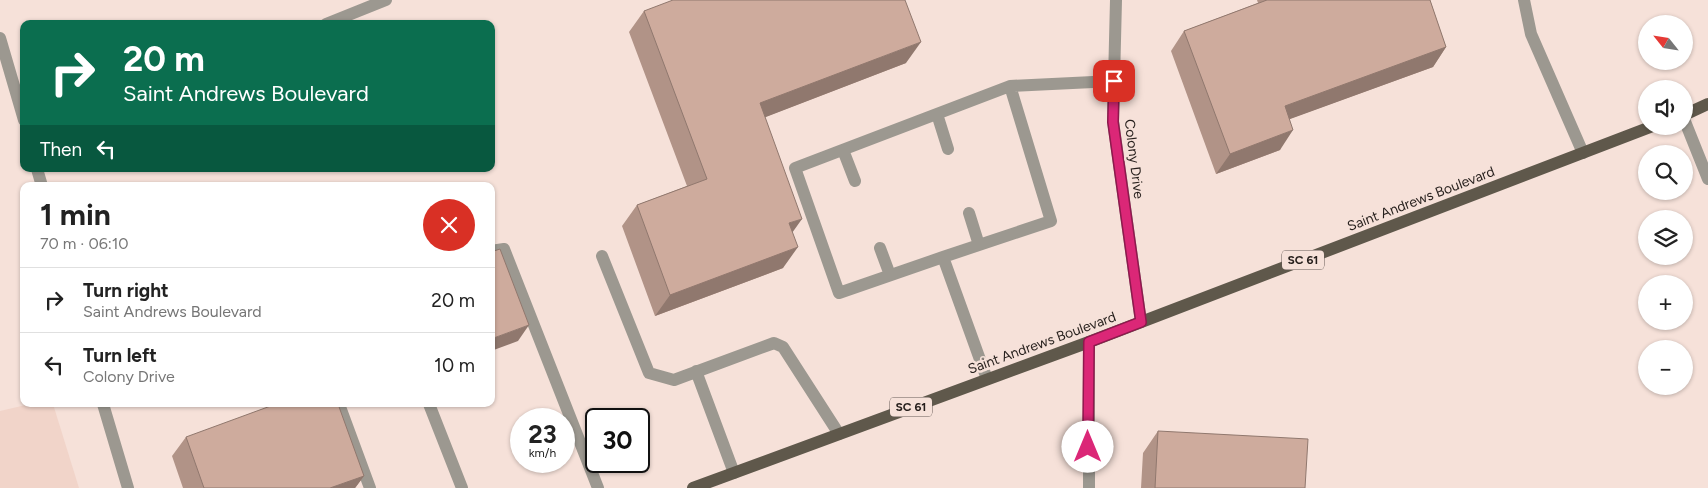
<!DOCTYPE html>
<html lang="en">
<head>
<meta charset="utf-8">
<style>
	body { margin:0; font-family:Figtree,sans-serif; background:#f6f6f6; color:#222; height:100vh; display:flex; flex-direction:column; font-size:19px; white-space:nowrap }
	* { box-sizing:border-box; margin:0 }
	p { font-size:16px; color:#767676 }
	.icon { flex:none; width:28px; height:28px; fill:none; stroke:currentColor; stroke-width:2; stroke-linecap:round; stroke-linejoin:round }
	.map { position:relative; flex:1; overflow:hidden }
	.details { position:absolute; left:20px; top:182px; width:475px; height:225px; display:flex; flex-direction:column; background:#fff; border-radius:10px; box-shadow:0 1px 4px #0004 }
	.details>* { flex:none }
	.guide { position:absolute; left:20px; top:20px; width:475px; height:152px; border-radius:10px; box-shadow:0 1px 4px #0004; background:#0b6e4f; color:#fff; overflow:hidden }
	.needle { width:32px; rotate:300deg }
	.controls { position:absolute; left:1638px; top:15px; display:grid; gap:10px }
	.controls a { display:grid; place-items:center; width:55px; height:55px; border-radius:50%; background:#fff; box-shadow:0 1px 4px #0004; font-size:25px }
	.speed { position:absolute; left:510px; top:408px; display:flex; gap:10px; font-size:25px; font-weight:700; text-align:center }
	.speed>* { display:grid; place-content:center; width:65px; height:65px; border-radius:50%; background:#fff; box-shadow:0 1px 4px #0004; line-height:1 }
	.speed small { font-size:12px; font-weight:400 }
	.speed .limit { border:2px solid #111; border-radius:8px; background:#fff; color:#111 }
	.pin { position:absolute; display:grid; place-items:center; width:42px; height:42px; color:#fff; margin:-21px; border-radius:10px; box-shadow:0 2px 8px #0006 }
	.me { position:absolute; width:55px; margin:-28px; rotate:0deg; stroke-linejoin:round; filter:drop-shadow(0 0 4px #0008) }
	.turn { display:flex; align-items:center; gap:18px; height:105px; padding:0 20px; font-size:22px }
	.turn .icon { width:65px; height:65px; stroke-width:2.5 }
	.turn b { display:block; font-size:35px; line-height:42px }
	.then { display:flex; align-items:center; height:48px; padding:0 20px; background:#0003; gap:10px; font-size:19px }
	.round { display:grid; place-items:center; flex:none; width:52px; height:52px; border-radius:26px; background:#f6f6f6 }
	.headline { display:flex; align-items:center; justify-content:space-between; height:85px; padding:0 20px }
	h1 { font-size:30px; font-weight:700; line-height:38px }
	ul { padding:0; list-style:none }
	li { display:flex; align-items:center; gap:15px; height:65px; padding:0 20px; border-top:1px solid #e0e0e0 }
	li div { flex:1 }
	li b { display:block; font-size:19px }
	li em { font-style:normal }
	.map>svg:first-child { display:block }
	.built { fill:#f1d4c9 }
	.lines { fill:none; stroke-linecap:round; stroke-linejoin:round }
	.service { stroke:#9c9890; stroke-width:12 }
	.minor { stroke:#9c9890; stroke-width:12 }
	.primary { stroke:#5f584b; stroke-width:12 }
	.wall { fill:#b19387 }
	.shaded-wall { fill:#90786e }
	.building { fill:#ceab9d; stroke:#90786e }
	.route-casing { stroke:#8e194d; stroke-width:12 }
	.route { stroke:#db2777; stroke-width:9 }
	.labels { text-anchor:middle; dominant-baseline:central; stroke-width:5; stroke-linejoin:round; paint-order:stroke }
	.shield { fill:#f6e1d9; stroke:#645955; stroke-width:1 }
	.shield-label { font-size:12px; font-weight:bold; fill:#261f1c }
	.street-label { font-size:14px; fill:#261f1c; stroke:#f6e1d9 }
</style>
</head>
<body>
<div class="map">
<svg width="1708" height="488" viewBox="0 0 1708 488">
	<rect width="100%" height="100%" fill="#f6e1d9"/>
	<path class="built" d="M 30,404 L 53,404 L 79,488 L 0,488 L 0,411 Z"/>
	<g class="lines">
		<path class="service" d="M 1524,0 L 1531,34 L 1583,153
			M 1010,86 L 1051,221 L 943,257 L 839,293 L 795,168 L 1010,86 L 1114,81
			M 937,114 L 948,149
			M 843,150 L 855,181
			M 969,213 L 979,245
			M 880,248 L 890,275
			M 491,251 L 504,249 L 598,488
			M 602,256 L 649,373 L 674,380 L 774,343 L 783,347 L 839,434
			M 943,257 L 987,379
			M 696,371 L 734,473
			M 339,404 L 370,488
			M 429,404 L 462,488"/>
		<path class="minor" d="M 1116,0 L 1113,121 L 1141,322
			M 326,24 L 386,0
			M 0,38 L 24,120
			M 1684,119 L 1708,179
			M 37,169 L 42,186
			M 1089,342 L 1089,488
			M 103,404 L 128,488"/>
		<path class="primary" d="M 1684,115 L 1708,104
			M 693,488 L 1089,342 L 1653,126"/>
	</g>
	<path class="wall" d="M 1257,0 L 1430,0 L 1446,47 L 1433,67 L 1289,119 L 1280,150 L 1216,174 L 1171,51 L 1184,31 L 1258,3 Z
		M 644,11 L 906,63 L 765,117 L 792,232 L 783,268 L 655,316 L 622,226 L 637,205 L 687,186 L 629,32 Z
		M 1158,431 L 1305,488 L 1141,488 L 1143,453 Z
		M 186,437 L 364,476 L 355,488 L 183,488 L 172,456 Z"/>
	<path class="shaded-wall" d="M 921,42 L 906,63 L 745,125 L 760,103 Z
		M 1446,47 L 1433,67 L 1271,126 L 1285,106 Z
		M 1293,130 L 1280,150 L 1216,174 L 1230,154 Z
		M 802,219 L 787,240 L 789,223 Z
		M 798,247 L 783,268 L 655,316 L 670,295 Z
		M 529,325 L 518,341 L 491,351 L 491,339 Z
		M 364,476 L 355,488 L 330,488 Z"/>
	<path class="building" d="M 673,0 L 905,0 L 921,42 L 760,103 L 802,219 L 789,223 L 798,247 L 670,295 L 637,205 L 707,179 L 644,11 Z
		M 1267,0 L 1430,0 L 1446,47 L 1285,106 L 1293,130 L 1230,154 L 1184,31 Z
		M 500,249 L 529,325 L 491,339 L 491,252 Z
		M 276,404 L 338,404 L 364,476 L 330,488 L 204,488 L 186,437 Z
		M 1158,431 L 1308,439 L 1305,488 L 1155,488 Z"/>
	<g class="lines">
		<defs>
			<path id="route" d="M 1088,447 L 1089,342 L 1141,322 L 1113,122 L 1114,81"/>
		</defs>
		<use href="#route" class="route-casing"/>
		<use href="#route" class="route"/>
	</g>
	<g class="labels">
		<g class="shield">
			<rect x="1282" y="250.5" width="42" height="19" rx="4"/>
			<rect x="890" y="397.5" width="42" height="19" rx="4"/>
		</g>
		<g class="shield-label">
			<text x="1303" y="260">SC 61</text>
			<text x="911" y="407">SC 61</text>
		</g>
		<g class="street-label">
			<text transform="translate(1134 159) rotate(83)">Colony Drive</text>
			<text transform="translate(1421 199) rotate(-21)">Saint Andrews Boulevard</text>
			<text transform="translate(1042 343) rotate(-20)">Saint Andrews Boulevard</text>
		</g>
	</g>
</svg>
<div class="controls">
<a><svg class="needle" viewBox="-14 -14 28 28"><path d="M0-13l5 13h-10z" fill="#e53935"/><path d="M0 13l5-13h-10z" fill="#767676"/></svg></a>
<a><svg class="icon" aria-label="sound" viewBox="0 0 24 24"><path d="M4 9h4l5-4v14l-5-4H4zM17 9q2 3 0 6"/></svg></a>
<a><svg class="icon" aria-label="search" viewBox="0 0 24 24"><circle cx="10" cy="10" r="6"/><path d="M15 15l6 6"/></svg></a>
<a><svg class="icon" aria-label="layers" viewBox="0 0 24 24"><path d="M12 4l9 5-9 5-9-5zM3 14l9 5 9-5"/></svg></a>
<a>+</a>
<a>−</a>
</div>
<div class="speed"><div>23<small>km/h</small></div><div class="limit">30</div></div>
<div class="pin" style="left:1114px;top:81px;background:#d93025"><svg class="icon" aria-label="arrive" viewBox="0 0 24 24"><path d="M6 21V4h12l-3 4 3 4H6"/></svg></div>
<svg class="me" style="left:1088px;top:447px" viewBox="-20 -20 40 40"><circle r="19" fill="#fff"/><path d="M0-13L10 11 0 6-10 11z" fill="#db2777"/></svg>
<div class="guide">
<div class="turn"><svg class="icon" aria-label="right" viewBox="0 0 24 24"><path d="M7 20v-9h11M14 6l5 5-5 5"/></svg><div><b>20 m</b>Saint Andrews Boulevard</div></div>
<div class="then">Then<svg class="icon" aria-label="left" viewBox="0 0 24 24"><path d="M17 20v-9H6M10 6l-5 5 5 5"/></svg></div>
</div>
<section class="details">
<div class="headline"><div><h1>1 min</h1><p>70 m · 06:10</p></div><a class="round" style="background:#d93025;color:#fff"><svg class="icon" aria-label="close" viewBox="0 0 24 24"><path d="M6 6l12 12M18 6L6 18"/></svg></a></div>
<ul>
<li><svg class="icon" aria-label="right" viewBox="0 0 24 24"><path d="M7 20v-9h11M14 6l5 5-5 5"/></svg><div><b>Turn right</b><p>Saint Andrews Boulevard</p></div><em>20 m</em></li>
<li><svg class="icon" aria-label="left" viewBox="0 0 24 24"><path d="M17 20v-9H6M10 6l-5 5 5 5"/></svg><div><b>Turn left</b><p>Colony Drive</p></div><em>10 m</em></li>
</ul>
</section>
</div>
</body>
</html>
